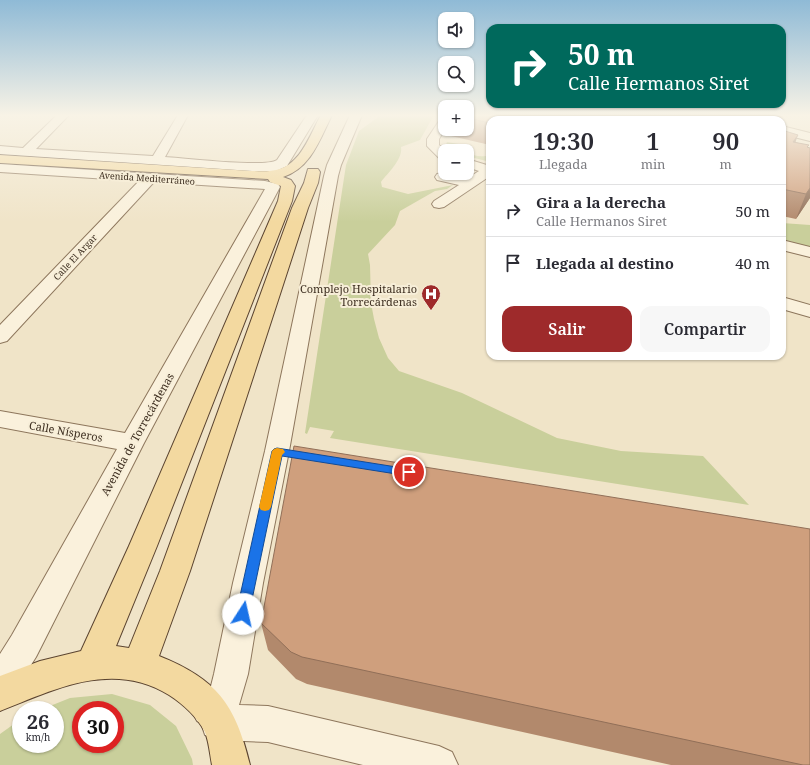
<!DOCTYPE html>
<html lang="es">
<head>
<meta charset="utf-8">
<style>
	body { margin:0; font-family:"Noto Serif",serif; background:#f7f7f7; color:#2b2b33; height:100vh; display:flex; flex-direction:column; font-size:15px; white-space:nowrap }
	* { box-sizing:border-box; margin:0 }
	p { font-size:13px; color:#7c7c81 }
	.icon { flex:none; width:22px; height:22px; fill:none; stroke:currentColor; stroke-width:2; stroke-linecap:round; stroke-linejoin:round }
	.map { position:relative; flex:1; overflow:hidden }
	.details { position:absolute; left:486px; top:116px; width:300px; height:244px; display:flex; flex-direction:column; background:#fff; border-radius:12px; box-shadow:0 1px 3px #0004 }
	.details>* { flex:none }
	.banner { position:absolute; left:486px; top:24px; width:300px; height:84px; border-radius:12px; box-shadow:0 1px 3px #0004; background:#00695c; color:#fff; overflow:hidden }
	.controls { position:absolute; left:438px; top:12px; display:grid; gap:8px }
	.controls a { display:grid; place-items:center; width:36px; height:36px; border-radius:8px; background:#fff; box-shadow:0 1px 3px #0004; font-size:20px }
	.speed { position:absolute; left:12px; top:701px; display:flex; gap:8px; font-size:20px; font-weight:700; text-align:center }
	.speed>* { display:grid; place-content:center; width:52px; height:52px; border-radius:50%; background:#fff; box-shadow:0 1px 3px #0004; line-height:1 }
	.speed small { font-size:10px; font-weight:400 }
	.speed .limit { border:6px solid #d22; background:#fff; color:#111 }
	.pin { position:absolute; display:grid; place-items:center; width:34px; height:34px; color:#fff; margin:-17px; border:2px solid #fff; border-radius:50%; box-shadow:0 1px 4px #0007 }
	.me { position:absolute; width:44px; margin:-22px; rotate:10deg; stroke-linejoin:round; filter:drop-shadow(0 0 3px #0008) }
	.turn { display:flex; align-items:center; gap:14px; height:84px; padding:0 16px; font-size:18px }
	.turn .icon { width:52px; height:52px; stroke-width:2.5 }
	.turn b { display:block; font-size:28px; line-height:34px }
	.eta { display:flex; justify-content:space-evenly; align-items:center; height:68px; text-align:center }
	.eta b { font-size:24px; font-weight:600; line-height:28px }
	.cta { display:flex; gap:8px; margin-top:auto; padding:8px 16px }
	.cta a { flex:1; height:46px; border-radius:12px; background:#9e2a2b; color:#fff; font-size:16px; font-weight:600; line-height:46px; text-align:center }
	.cta a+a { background:#f7f7f7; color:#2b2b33 }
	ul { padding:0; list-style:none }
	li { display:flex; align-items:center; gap:12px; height:52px; padding:0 16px; border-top:1px solid #e1e1e2 }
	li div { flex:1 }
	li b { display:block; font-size:15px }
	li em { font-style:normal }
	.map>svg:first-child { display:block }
	.green { fill:#c9cf9b; fill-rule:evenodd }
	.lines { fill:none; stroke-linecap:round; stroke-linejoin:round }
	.minor-casing { stroke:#8d765c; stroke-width:2 }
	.primary-casing { stroke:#5b4430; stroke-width:2 }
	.minor { fill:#faf1dc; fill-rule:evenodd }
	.primary { fill:#f3d9a0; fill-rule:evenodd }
	.wall { fill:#b2896c }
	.shaded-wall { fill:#916f58 }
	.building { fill:#cf9f7d; stroke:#916f58 }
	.route { fill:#1a73e8; stroke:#114b97 }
	.slow { fill:#f59e0b }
	.labels { text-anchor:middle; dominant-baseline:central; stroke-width:4; stroke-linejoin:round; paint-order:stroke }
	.far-street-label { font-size:9px; fill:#3d2e20; stroke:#f7eed8 }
	.poi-label { font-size:11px; fill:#3d2e20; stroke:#f7eed8; text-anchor:end }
	.street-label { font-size:11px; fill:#3d2e20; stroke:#f7eed8 }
</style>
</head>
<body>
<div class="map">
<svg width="810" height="765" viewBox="0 0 810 765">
	<rect width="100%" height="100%" fill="#f0e4c8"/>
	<path class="green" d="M 381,115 L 434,115 L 420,140 L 401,147 C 403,159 389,172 381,182 L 382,187 L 408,194 L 453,185 L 447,189 L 435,191 L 400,211 L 395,225 L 368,254 L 370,265 L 371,303 L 374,319 L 379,338 L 388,358 L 399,371 L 462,393 L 557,438 L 621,451 L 703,456 L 749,505 L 330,438 L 334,431 L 310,427 L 307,434 L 305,433 L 346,165 L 359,131 Z
		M 447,142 L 464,145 L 465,147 L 471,148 L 468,150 L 468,152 C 474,157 483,157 490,155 L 490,162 L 467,156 L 467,151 L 450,150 L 446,145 Z
		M 782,223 L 810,225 L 810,247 L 782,239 Z
		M 112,694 L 150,705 L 176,726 L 192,759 L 193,765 L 0,765 L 0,734 L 21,719 L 21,744 L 55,744 L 55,710 L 40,710 L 70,698 ZM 81,710 L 115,710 L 115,744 L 81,744 Z"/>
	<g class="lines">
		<defs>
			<path id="minor" d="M 57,115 L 69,115 L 36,149 L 153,156 L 178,115 L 188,115 L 165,157 C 184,158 265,168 277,160 L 307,115 L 318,115 L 287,166 L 276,171 L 252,171 L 0,154 L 0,146 L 23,148 Z
				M 350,115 L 362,115 L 341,165 L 338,176 L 289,451 L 263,583 L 248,674 L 239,705 L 268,706 L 439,746 L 452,752 L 458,765 L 363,765 L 268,742 L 218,740 L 205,735 L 201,723 L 197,721 L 191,709 L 197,697 L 211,686 L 214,674 L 233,583 L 265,451 L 324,176 L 327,165 Z
				M 445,117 L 445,129 L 439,139 L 439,145 L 447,151 L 445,151 L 445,160 L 440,159 L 427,146 L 427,139 L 441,118 Z
				M 782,126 L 810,133 L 810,141 L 782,134 Z
				M 467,159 L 490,166 L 490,176 L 444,207 L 439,208 L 434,207 L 432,204 L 434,201 L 459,185 L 437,180 L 435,177 L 437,174 L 442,173 L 468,178 L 479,171 L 467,167 Z
				M 0,164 L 265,181 L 278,184 L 280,187 L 144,443 L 36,657 L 12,695 L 0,700 L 0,654 L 12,635 L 117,449 L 0,427 L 0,411 L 125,433 L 265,189 L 154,182 L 7,341 L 0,343 L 0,325 L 139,181 L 0,172 Z
				M 782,240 L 810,247 L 810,257 L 782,250 Z
				M 782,297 L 810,305 L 810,317 L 782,309 Z"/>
			<path id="primary" d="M 321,115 L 332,115 C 320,139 311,168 283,177 L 291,180 L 295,186 L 292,201 L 157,546 L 116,646 L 129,648 L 160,571 L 292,208 L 304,183 L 308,169 L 318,169 L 320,172 L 318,183 L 308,208 L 190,571 L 159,656 C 217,679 236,705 250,765 L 212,765 C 210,755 209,742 205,732 C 197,717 183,704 169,695 C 113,660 55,689 0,711 L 0,676 L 40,661 L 81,651 L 129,546 L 278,201 L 281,186 L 270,182 L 268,179 L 0,163 L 0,155 L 251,171 C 259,171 268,172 276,170 C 301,165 310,134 321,115 Z"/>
		</defs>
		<use href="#minor" class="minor-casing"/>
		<use href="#primary" class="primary-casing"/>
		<use href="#minor" class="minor"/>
		<use href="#primary" class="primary"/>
	</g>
	<path class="wall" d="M 467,115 L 783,115 L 783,116 L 490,120 L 490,145 L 451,136 L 451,129 L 467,129 Z
		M 782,124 L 785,131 L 796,142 L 808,147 L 810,198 L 796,219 L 782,216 Z
		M 261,623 L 810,765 L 671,765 L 307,684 L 296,679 L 268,650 Z"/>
	<path class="shaded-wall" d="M 772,115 L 783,115 L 779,120 L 771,120 Z
		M 798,135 L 790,157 L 793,142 Z
		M 810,188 L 810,198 L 796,219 L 806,194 Z"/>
	<path class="building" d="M 467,115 L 666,115 L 672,116 L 670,115 L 772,115 L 777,116 L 772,120 L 490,120 L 490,123 L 467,118 Z
		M 782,124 L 785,124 L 785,131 L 798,135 L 793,142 L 809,145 L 807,147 L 810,148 L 810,188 L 806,194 L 782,189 Z
		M 294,446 L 810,529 L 810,765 L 803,765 L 302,657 L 291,652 L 261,623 Z"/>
	<linearGradient id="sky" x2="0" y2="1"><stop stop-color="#8fbad6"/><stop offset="0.52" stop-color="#f8f3e6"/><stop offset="1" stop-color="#f8f3e6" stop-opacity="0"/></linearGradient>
	<rect width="810" height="222" fill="url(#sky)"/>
	<path class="route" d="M 277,448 L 409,469 L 413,470 L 414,472 L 413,475 L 409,476 L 282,456 L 249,614 L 247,618 L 243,619 L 238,618 L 236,614 L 272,451 L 274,449 Z"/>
	<path class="slow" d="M 277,448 L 283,449 L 285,452 L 282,455 L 271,507 L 269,510 L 265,511 L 261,510 L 259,507 L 272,451 L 274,449 Z"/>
	<defs>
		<symbol id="hospital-pin" viewBox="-11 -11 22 30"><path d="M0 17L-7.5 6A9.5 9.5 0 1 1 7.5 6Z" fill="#9e2a2b" stroke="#f7eed8"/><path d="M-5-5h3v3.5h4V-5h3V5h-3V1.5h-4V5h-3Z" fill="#fff"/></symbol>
	</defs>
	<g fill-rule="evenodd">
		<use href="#hospital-pin" x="420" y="283" width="22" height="30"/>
	</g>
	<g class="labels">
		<g class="far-street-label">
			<text transform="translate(147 178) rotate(4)">Avenida Mediterráneo</text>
			<text transform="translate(75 257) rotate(-47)">Calle El Argar</text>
		</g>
		<g class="poi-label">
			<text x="417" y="288">Complejo Hospitalario<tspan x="417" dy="13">Torrecárdenas</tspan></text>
		</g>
		<g class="street-label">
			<text transform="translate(66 431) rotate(10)">Calle Nísperos</text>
			<text transform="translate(137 434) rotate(-61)">Avenida de Torrecárdenas</text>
		</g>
	</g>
</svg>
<div class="controls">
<a><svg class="icon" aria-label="sound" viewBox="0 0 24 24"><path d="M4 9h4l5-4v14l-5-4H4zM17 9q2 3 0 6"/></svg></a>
<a><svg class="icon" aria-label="search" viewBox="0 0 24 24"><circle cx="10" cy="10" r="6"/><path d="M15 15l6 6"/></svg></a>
<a>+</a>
<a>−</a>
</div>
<div class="speed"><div>26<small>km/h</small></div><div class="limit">30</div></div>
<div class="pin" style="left:409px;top:472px;background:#d93025"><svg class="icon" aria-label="arrive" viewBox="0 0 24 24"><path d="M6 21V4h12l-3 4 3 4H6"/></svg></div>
<svg class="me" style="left:243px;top:614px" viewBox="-20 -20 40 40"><circle r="19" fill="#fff"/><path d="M0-13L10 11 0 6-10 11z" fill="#1a73e8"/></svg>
<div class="banner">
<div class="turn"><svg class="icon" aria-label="right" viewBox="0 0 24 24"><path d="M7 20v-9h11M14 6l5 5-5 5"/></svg><div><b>50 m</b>Calle Hermanos Siret</div></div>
</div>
<section class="details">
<div class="eta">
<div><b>19:30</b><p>Llegada</p></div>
<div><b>1</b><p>min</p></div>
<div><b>90</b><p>m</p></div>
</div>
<ul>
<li><svg class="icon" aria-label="right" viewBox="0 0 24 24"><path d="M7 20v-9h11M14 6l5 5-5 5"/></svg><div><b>Gira a la derecha</b><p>Calle Hermanos Siret</p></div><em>50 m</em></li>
<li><svg class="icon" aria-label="arrive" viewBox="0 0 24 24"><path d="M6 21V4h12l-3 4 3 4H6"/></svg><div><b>Llegada al destino</b></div><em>40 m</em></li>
</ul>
<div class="cta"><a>Salir</a><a>Compartir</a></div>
</section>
</div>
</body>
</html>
